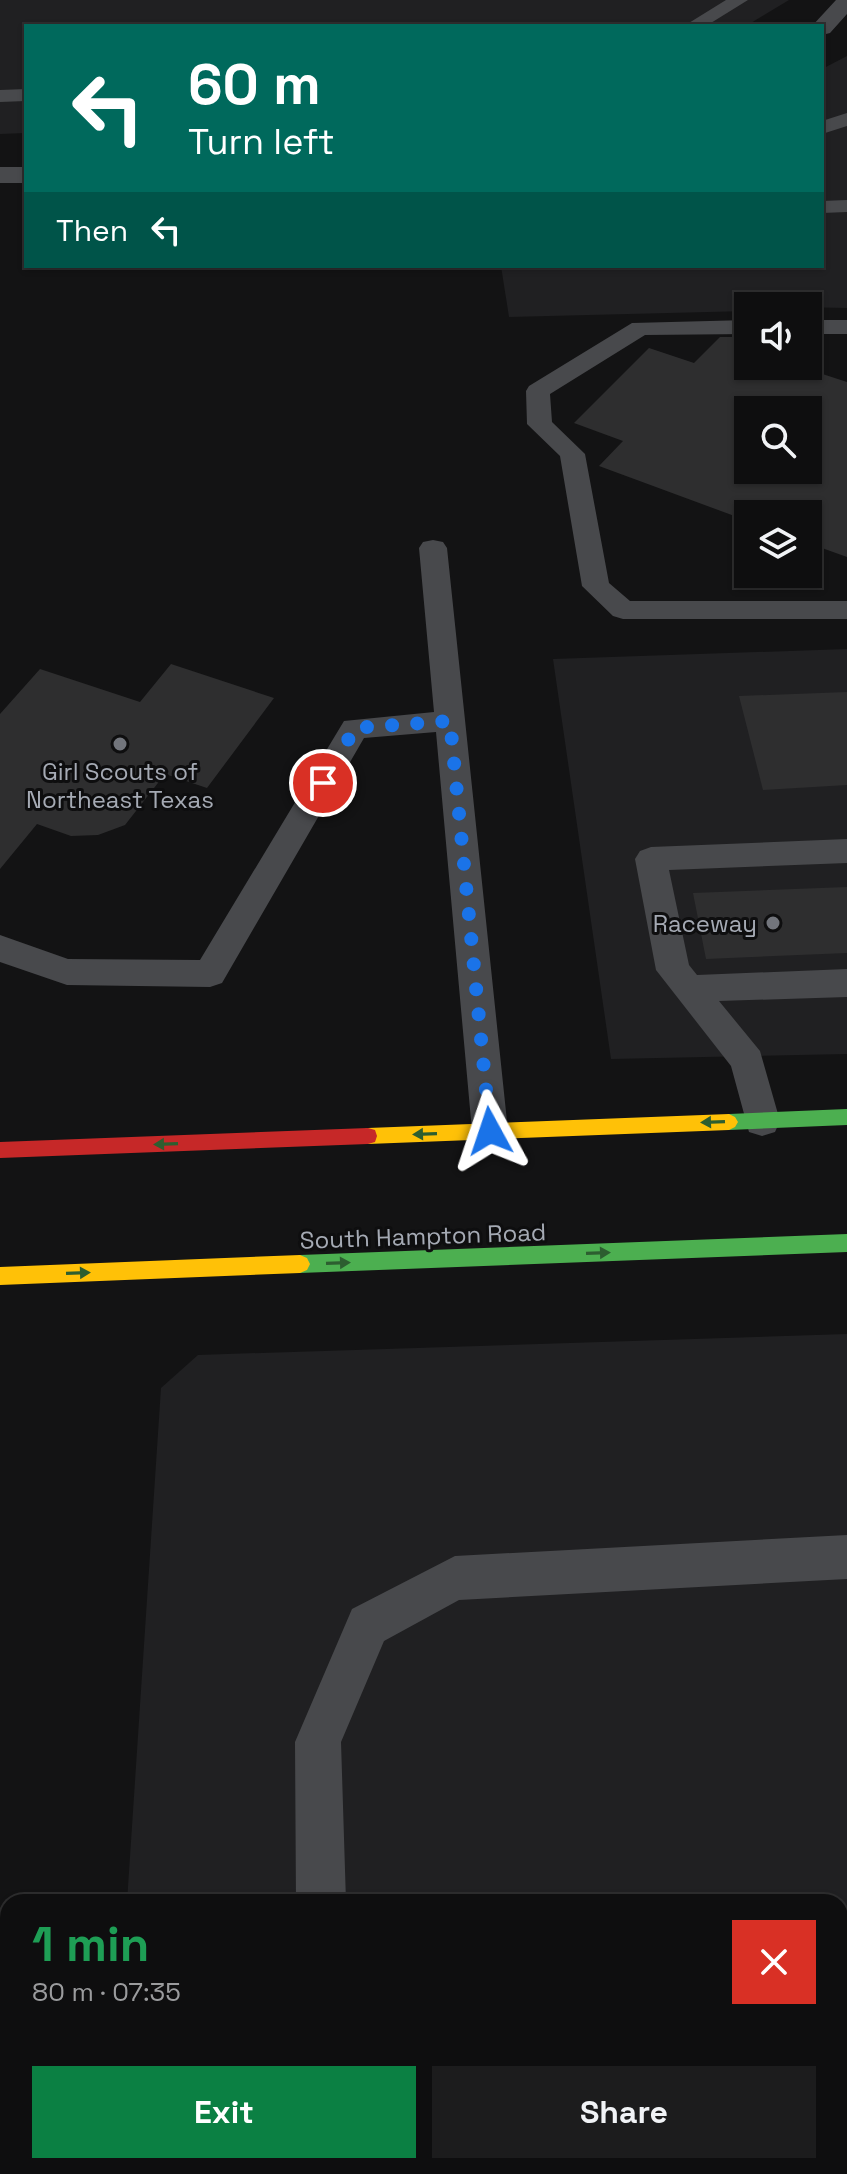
<!DOCTYPE html>
<html lang="en">
<head>
<meta charset="utf-8">
<style>
	body { margin:0; font-family:"Space Grotesk",sans-serif; background:#1c1c1d; color:#f1f3f6; height:100vh; display:flex; flex-direction:column; font-size:30px; white-space:nowrap }
	* { box-sizing:border-box; margin:0 }
	p { font-size:26px; color:#9b9c9e }
	.icon { flex:none; width:44px; height:44px; fill:none; stroke:currentColor; stroke-width:2; stroke-linecap:round; stroke-linejoin:round }
	.map { position:relative; flex:1; overflow:hidden }
	.side { position:absolute; left:0px; top:1894px; width:848px; height:280px; display:flex; flex-direction:column; background:#0e0e0f; border-radius:24px 24px 0 0; box-shadow:0 2px 6px #0004,0 0 0 2px #2e2e2f }
	.side>* { flex:none }
	.guide { position:absolute; left:24px; top:24px; width:800px; height:244px; border-radius:0px; box-shadow:0 2px 6px #0004,0 0 0 2px #2e2e2f; background:#00695c; color:#fff; overflow:hidden }
	.fabs { position:absolute; left:734px; top:292px; display:grid; gap:16px }
	.fabs a { display:grid; place-items:center; width:88px; height:88px; border-radius:0px; background:#0e0e0f; box-shadow:0 2px 6px #0004,0 0 0 2px #2e2e2f; font-size:40px }
	.pin { position:absolute; display:grid; place-items:center; width:68px; height:68px; color:#fff; margin:-34px; border:4px solid #fff; border-radius:50%; box-shadow:0 2px 8px #0007 }
	.me { position:absolute; width:88px; margin:-44px; rotate:355deg; stroke-linejoin:round; filter:drop-shadow(0 0 6px #0008) }
	.turn { display:flex; align-items:center; gap:28px; height:168px; padding:0 32px; font-size:36px }
	.turn .icon { width:104px; height:104px; stroke-width:2.5 }
	.turn b { display:block; font-size:56px; line-height:68px }
	.then { display:flex; align-items:center; height:76px; padding:0 32px; background:#0003; gap:16px; font-size:30px }
	.round { display:grid; place-items:center; flex:none; width:84px; height:84px; border-radius:0px; background:#1c1c1d }
	.headline { display:flex; align-items:center; justify-content:space-between; height:136px; padding:0 32px }
	h1 { font-size:48px; font-weight:800; line-height:60px; color:#1e9e55 }
	.primary-button { display:flex; gap:16px; margin-top:auto; padding:16px 32px }
	.primary-button a { flex:1; height:92px; border-radius:0px; background:#0b8043; color:#fff; font-size:32px; font-weight:800; line-height:92px; text-align:center }
	.primary-button a+a { background:#1c1c1d; color:#f1f3f6 }
	.map>svg:first-child { display:block }
	.built { fill:#202022 }
	.building { fill:#2e2e2f; fill-rule:evenodd }
	.lines { fill:none; stroke-linecap:round; stroke-linejoin:round }
	.lane { fill:#48494c; fill-rule:evenodd }
	.street { fill:#48494c; fill-rule:evenodd }
	.fast { fill:#4caf50; fill-rule:evenodd }
	.slow { fill:#ffc107; fill-rule:evenodd }
	.jam { fill:#c62828; fill-rule:evenodd }
	.oneway { fill:#2d5e30 }
	.route { stroke:#1a73e8; stroke-width:14; stroke-dasharray:0 25.2 }
	.poi-dot { fill:#72757c; stroke:#0e0e0f; stroke-width:3 }
	.labels { text-anchor:middle; dominant-baseline:central; stroke-width:6; stroke-linejoin:round; paint-order:stroke }
	.poi-label { font-size:24px; fill:#a5aab4; stroke:#0e0e0f }
	.street-label { font-size:24px; fill:#a5aab4; stroke:#0e0e0f }
</style>
</head>
<body>
<div class="map">
<svg width="847" height="2174" viewBox="0 0 847 2174">
	<rect width="100%" height="100%" fill="#131314"/>
	<path class="built" d="M 0,0 L 789,0 L 746,26 L 26,26 L 26,133 L 0,134 Z
		M 847,56 L 847,308 L 748,306 L 748,311 L 509,317 L 501,266 L 822,266 L 822,69 Z
		M 847,649 L 847,1054 L 611,1059 L 553,659 Z
		M 847,1334 L 847,2174 L 108,2174 L 109,2166 L 840,2166 L 840,1902 L 127,1902 L 161,1388 L 198,1355 Z"/>
	<path class="building" d="M 720,337 L 748,337 L 748,366 L 798,366 L 847,382 L 847,557 L 808,543 L 808,514 L 748,514 L 748,521 L 599,466 L 623,441 L 574,423 L 649,348 L 694,363 ZM 748,410 L 808,410 L 808,470 L 748,470 Z
		M 171,664 L 274,698 L 207,788 L 165,774 L 125,825 L 98,835 L 71,836 L 37,824 L 0,869 L 0,714 L 40,669 L 140,702 Z
		M 847,692 L 847,785 L 763,790 L 739,696 Z
		M 847,887 L 847,953 L 706,959 L 693,893 Z"/>
	<g class="lines">
		<path class="lane" d="M 726,0 L 748,0 L 706,26 L 684,26 Z
			M 26,89 L 26,101 L 0,102 L 0,90 Z
			M 847,113 L 847,126 L 822,134 L 822,121 Z
			M 847,200 L 847,212 L 822,213 L 822,201 Z
			M 748,320 L 748,334 L 645,335 L 550,394 L 552,422 L 585,454 L 609,583 L 630,601 L 847,601 L 847,619 L 623,619 L 613,616 L 582,586 L 560,456 L 527,424 L 526,391 L 529,386 L 632,323 Z
			M 808,320 L 847,320 L 847,334 L 808,334 Z
			M 433,540 L 443,542 L 447,548 L 508,1131 L 503,1142 L 490,1147 L 477,1142 L 472,1131 L 436,732 L 364,738 L 222,983 L 210,987 L 67,985 L 0,962 L 0,935 L 68,959 L 200,960 L 344,721 L 434,712 L 419,548 L 423,542 Z
			M 847,839 L 847,863 L 669,870 L 689,965 L 697,975 L 847,969 L 847,997 L 719,1001 L 760,1051 L 780,1121 L 775,1132 L 762,1136 L 749,1132 L 731,1066 L 656,970 L 635,859 L 640,851 L 651,847 Z
			M 847,1535 L 847,1579 L 459,1600 L 384,1641 L 341,1742 L 346,1902 L 296,1902 L 295,1742 L 352,1609 L 455,1556 Z
			M 300,2166 L 354,2166 L 354,2174 L 300,2174 Z"/>
		<path class="street" d="M 836,0 L 847,0 L 847,14 L 830,33 L 822,35 L 822,26 L 812,26 Z
			M 0,167 L 26,167 L 26,183 L 0,183 Z"/>
		<path class="fast" d="M 847,1109 L 847,1125 L 729,1130 L 723,1127 L 720,1122 L 723,1117 L 729,1114 Z
			M 847,1234 L 847,1252 L 300,1273 L 293,1270 L 290,1264 L 293,1258 L 300,1255 Z"/>
		<path class="slow" d="M 729,1114 L 735,1117 L 738,1122 L 735,1127 L 729,1130 L 368,1144 L 361,1142 L 359,1136 L 361,1130 L 368,1128 Z
			M 300,1255 L 307,1258 L 310,1264 L 307,1270 L 300,1273 L 0,1285 L 0,1267 Z"/>
		<path class="jam" d="M 368,1128 L 375,1130 L 377,1136 L 375,1142 L 368,1144 L 0,1158 L 0,1142 Z"/>
	</g>
	<defs><path id="oneway-solid" d="M-6-.8H1V-3.2L6.5 0L1 3.2V.8H-6Z" transform="scale(2)"/></defs>
	<g class="oneway">
		<use href="#oneway-solid" transform="translate(713 1122) rotate(178)"/>
		<use href="#oneway-solid" transform="translate(425 1134) rotate(178)"/>
		<use href="#oneway-solid" transform="translate(166 1144) rotate(178)"/>
		<use href="#oneway-solid" transform="translate(598 1253) rotate(-2)"/>
		<use href="#oneway-solid" transform="translate(338 1263) rotate(-2)"/>
		<use href="#oneway-solid" transform="translate(78 1273) rotate(-2)"/>
	</g>
	<g class="lines">
		<path class="route" d="M 323,783 L 355,728 L 450,721 L 490,1131"/>
	</g>
	<g class="poi-dot">
		<circle cx="120" cy="744" r="8"/>
		<circle cx="773" cy="923" r="8"/>
	</g>
	<g class="labels">
		<g class="poi-label">
			<text x="120" y="771">Girl Scouts of<tspan x="120" dy="28">Northeast Texas</tspan></text>
			<text x="757" y="923" text-anchor="end">Raceway</text>
		</g>
		<g class="street-label">
			<text transform="translate(423 1236) rotate(-2)">South Hampton Road</text>
		</g>
	</g>
</svg>
<div class="fabs">
<a><svg class="icon" aria-label="sound" viewBox="0 0 24 24"><path d="M4 9h4l5-4v14l-5-4H4zM17 9q2 3 0 6"/></svg></a>
<a><svg class="icon" aria-label="search" viewBox="0 0 24 24"><circle cx="10" cy="10" r="6"/><path d="M15 15l6 6"/></svg></a>
<a><svg class="icon" aria-label="layers" viewBox="0 0 24 24"><path d="M12 4l9 5-9 5-9-5zM3 14l9 5 9-5"/></svg></a>
</div>
<div class="pin" style="left:323px;top:783px;background:#d93025"><svg class="icon" aria-label="arrive" viewBox="0 0 24 24"><path d="M6 21V4h12l-3 4 3 4H6"/></svg></div>
<svg class="me" style="left:490px;top:1131px" viewBox="-20 -20 40 40"><path d="M0-17L14 15 0 8-14 15z" fill="#1a73e8" stroke="#fff" stroke-width="4"/></svg>
<div class="guide">
<div class="turn"><svg class="icon" aria-label="left" viewBox="0 0 24 24"><path d="M17 20v-9H6M10 6l-5 5 5 5"/></svg><div><b>60 m</b>Turn left</div></div>
<div class="then">Then<svg class="icon" aria-label="left" viewBox="0 0 24 24"><path d="M17 20v-9H6M10 6l-5 5 5 5"/></svg></div>
</div>
<section class="side">
<div class="headline"><div><h1>1 min</h1><p>80 m · 07:35</p></div><a class="round" style="background:#d93025;color:#fff"><svg class="icon" aria-label="close" viewBox="0 0 24 24"><path d="M6 6l12 12M18 6L6 18"/></svg></a></div>
<div class="primary-button"><a>Exit</a><a>Share</a></div>
</section>
</div>
</body>
</html>
